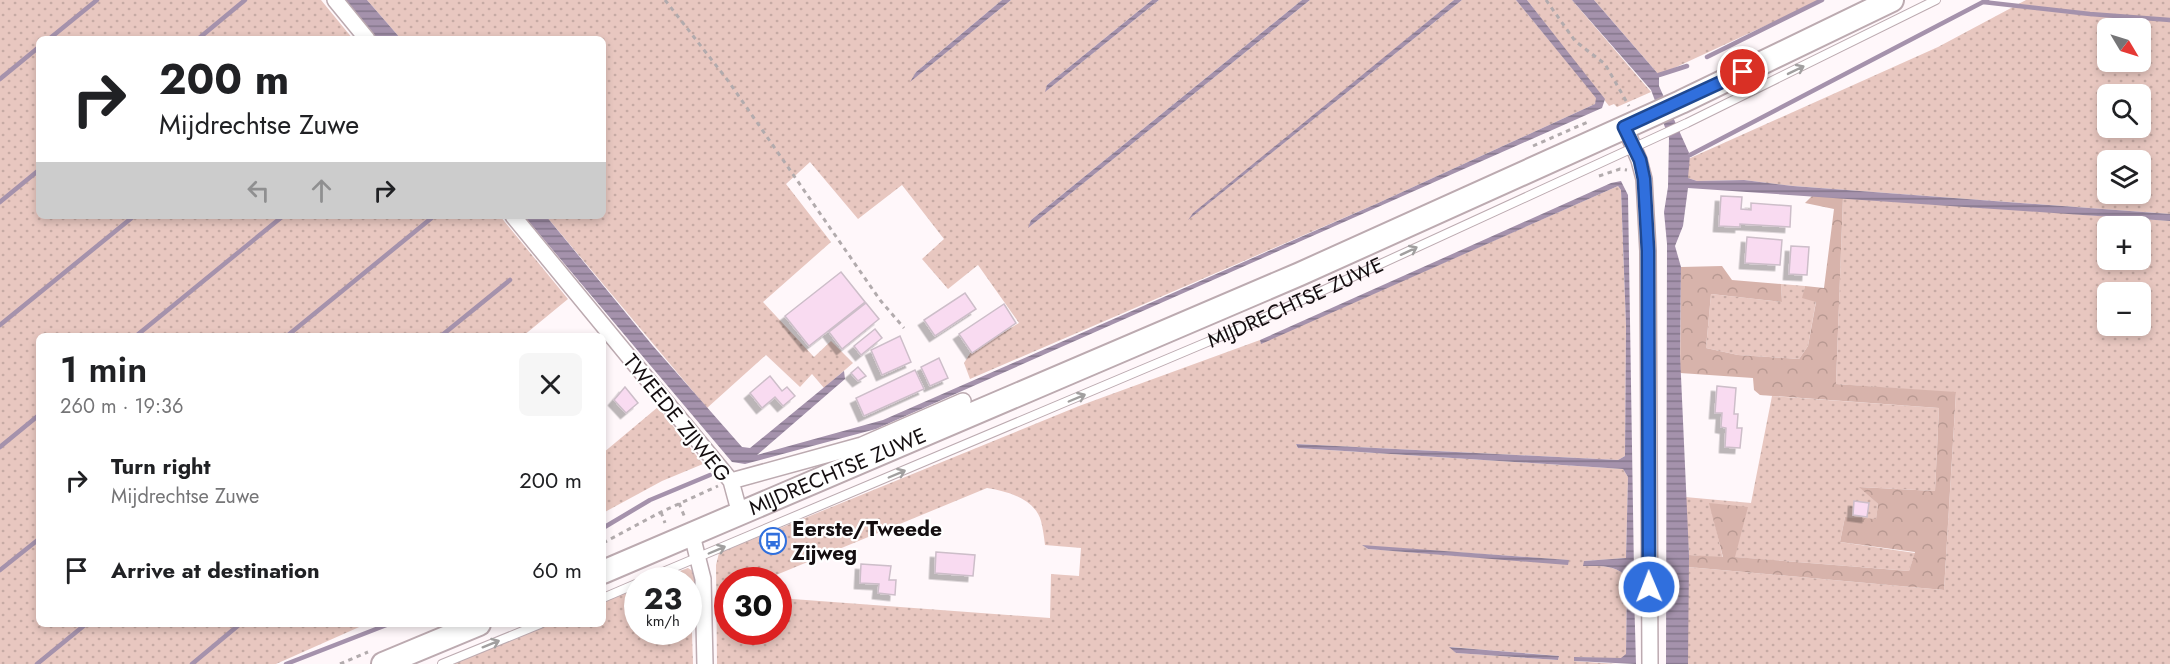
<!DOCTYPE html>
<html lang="en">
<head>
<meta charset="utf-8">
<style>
	body { margin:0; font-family:Jost,sans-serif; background:#f6f6f6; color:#202124; height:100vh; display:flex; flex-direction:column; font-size:22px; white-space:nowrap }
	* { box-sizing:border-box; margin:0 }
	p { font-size:20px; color:#757577 }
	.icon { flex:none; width:33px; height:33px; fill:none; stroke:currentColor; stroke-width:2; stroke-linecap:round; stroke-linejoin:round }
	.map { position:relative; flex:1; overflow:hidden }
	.panel { position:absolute; left:36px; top:333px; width:570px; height:294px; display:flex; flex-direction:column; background:#fff; border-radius:9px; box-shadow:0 3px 9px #0003 }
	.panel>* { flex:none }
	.guide { position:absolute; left:36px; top:36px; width:570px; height:183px; border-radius:9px; box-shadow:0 3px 9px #0003; background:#fff; color:#202124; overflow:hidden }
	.needle { width:39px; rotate:128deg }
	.buttons { position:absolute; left:2097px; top:18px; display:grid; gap:12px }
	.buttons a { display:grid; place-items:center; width:54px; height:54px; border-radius:9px; background:#fff; box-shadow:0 3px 9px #0003; font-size:30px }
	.speed { position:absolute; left:624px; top:567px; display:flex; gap:12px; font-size:30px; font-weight:700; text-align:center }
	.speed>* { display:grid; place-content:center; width:78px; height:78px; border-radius:50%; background:#fff; box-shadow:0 3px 9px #0003; line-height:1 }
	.speed small { font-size:15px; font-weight:400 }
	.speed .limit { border:9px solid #d22; background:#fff; color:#111 }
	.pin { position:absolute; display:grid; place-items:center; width:51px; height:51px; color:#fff; margin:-26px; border:3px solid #fff; border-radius:50%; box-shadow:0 2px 6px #0007 }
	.me { position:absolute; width:66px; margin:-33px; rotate:359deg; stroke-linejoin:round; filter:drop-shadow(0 0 4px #0008) }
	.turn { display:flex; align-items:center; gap:21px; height:126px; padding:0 24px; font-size:27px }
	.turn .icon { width:78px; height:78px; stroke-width:2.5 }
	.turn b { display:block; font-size:42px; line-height:51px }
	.lanes { display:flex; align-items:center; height:57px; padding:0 24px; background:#0003; justify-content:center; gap:30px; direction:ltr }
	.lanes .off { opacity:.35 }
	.round { display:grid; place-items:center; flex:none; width:63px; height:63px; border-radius:9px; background:#f6f6f6 }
	.head { display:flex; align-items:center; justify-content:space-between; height:102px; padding:0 24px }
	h1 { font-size:36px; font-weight:600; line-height:45px }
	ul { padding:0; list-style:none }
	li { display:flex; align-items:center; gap:18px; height:90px; padding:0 24px }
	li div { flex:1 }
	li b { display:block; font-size:22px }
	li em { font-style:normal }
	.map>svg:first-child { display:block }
	.grass { fill:url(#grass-dots); fill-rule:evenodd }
	.forest { fill:url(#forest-crowns) }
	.water { fill:url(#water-rules) }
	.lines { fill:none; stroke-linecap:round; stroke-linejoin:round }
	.stream { stroke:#a592ac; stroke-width:4.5 }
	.building { fill:#f9dbf1; stroke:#cdbec9; stroke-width:1.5; filter:url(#shadow) }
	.lane-casing { stroke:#bcaab0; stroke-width:10 }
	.street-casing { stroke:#bcaab0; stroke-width:18 }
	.primary-casing { stroke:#bcaab0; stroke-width:26 }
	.path { stroke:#b2abad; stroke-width:3; stroke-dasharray:4.5 4.5; stroke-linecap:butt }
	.lane { stroke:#fff; stroke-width:8 }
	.street { stroke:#fff; stroke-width:15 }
	.primary { stroke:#fff; stroke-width:22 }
	.oneway { stroke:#a19f9f }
	.route-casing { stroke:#1f4890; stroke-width:15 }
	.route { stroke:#306fdd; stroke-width:10 }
	.labels { text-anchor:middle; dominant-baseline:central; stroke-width:4.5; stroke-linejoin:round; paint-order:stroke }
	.street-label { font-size:21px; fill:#140e10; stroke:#fff }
	.poi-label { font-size:21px; font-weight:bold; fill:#140e10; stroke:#fff; text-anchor:start }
</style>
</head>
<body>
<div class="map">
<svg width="2170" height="664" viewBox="0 0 2170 664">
	<defs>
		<pattern id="grass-dots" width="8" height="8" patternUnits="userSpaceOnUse" patternTransform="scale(1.5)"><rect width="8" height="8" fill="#e8c7c0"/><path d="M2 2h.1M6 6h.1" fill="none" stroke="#c6aaa4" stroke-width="1.8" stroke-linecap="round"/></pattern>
		<pattern id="forest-crowns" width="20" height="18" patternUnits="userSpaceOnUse" patternTransform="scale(1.5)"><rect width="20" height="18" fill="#d7b3ab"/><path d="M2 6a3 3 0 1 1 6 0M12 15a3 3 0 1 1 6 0" fill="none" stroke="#b89992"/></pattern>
		<pattern id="water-rules" width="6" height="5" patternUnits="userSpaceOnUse" patternTransform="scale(1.5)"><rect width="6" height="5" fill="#a592ac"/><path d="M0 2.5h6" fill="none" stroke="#85768b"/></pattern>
		<filter id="shadow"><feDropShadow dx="-5.5" dy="5.5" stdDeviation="0" flood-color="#0004"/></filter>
	</defs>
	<rect width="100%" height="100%" fill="#fff7fa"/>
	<path class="grass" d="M 0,0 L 321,0 L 353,39 L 39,39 L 39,216 L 500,216 L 568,299 L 523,336 L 39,336 L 39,624 L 366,624 L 276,664 L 0,664 Z
		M 367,0 L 1002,0 L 916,72 L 912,80 L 1011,0 L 1152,0 L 1047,85 L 1046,91 L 1159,0 L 1302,0 L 1031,220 L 1029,227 L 1310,0 L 1454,0 L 1190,218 L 1462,0 L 1516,0 L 1597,98 L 1595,104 L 1376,204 L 970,379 L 964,363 L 971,352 L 1019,323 L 978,265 L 948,289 L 922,259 L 944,239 L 902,185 L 858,219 L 810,162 L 786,184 L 831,242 L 763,302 L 814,357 L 831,341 L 853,363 L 824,388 L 812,374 L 800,387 L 766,355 L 707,408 L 546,216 L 603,216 L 603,39 L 401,39 Z
		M 1527,0 L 1572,0 L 1651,92 L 1617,107 L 1614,104 L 1609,106 Z
		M 1594,0 L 1821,0 L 1659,75 Z
		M 2026,0 L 2170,0 L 2170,214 L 1793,186 L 1744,180 L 1697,181 L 1688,178 L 1688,159 L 1938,47 ZM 2108,28 L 2140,28 L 2140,62 L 2108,62 ZM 2108,94 L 2140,94 L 2140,128 L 2108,128 ZM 2108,160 L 2140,160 L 2140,194 L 2108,194 Z
		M 1618,186 L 1621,190 L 1626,325 L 1625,456 L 1618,460 L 1296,444 L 1298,448 L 1623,469 L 1628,477 L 1626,558 L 1584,561 L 1584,566 C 1599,566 1617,564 1627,578 L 1626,655 L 1621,659 L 1575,657 L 1574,661 L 1617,664 L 717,664 L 716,565 L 719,553 L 1079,406 L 1260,340 L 1261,343 ZM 987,488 C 1007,491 1035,499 1041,521 C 1043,529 1044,537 1045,545 L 1081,548 L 1079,576 L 1051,574 L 1050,618 L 779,598 L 778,632 L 728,632 L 728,580 L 764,580 ZM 1364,546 L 1568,560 L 1568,564 L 1368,549 ZM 1450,647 L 1451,647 L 1559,656 L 1558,660 L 1456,653 Z
		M 1843,197 L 2170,221 L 2170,664 L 1688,664 L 1688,567 L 1944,590 L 1956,393 L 1836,384 ZM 2108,226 L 2140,226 L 2140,260 L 2108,260 ZM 2108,292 L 2140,292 L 2140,326 L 2108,326 Z
		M 1781,284 L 1805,286 L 1803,297 L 1816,301 L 1808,346 L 1799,359 L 1738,355 L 1706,348 L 1711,294 L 1782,302 Z
		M 1772,396 L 1939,408 L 1935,491 L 1860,487 L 1878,504 L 1876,520 L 1845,517 L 1840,542 L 1915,553 L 1909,571 L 1734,557 L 1710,503 L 1723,558 L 1689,555 L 1685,497 L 1751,503 Z
		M 658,407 L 703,464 L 662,481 L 603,513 L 603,453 Z
		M 688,568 L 696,573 L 699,598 L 691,604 L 693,664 L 451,664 L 547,624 L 603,624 L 603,601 L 637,588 L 638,632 L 688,632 L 688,580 L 656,580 Z"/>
	<path class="forest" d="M 1813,195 L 1843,197 L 1836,384 L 1956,392 L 1944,590 L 1688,567 L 1689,555 L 1723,557 L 1709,503 L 1748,507 L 1735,557 L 1909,571 L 1915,552 L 1840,542 L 1845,517 L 1876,519 L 1878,504 L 1859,487 L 1935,491 L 1939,408 L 1760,395 L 1754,390 L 1753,378 L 1680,373 L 1681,267 L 1722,266 L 1732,280 L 1781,284 L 1782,302 L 1711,294 L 1706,348 L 1738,355 L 1799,359 L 1808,346 L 1816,302 L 1802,298 L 1805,286 L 1824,288 L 1834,209 L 1805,203 Z"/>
	<path class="water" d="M 344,0 L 367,0 L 401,39 L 377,39 Z
		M 1002,0 L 1011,0 L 910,82 L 916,72 Z
		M 1152,0 L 1159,0 L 1045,92 L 1047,85 Z
		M 1302,0 L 1310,0 L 1028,228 L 1031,220 Z
		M 1454,0 L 1462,0 L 1188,220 L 1193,213 Z
		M 1516,0 L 1527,0 L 1605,99 L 1602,108 L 876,429 L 745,464 L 732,462 L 524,216 L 546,216 L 653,346 L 742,447 L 750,448 L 844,371 L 845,379 L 757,455 L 883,420 L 1376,204 L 1595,104 L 1596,98 Z
		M 1572,0 L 1594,0 L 1659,75 L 1659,86 L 1690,155 L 1688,178 L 1697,181 L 1744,180 L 1793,186 L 2170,214 L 2170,221 L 1688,188 L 1683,226 L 1675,246 L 1681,267 L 1680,354 L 1689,555 L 1688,664 L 1666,664 L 1667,244 L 1664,212 L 1668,187 L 1669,138 L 1651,90 Z
		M 1621,181 L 1628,195 L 1634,572 L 1631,590 L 1634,592 L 1636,664 L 1574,661 L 1574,657 L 1621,658 L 1626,654 L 1627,578 C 1617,564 1599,566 1583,566 L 1584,561 L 1626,558 L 1628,477 L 1623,469 L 1298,448 L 1296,444 L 1618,460 L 1625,456 L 1626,325 L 1621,190 L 1618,186 L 1261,344 L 1260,340 L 1611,183 Z
		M 1362,545 L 1569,560 L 1568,565 L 1368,549 Z
		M 1449,647 L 1559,656 L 1558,660 L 1456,653 Z"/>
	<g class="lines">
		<path class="stream" d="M 1987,0 L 1983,2 L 2090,14 L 2170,20
			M 49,39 L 97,0
			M 198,39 L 245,0
			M 1707,57 L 1822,0
			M 1659,75 L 1687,66
			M 0,79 L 39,47
			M 1690,155 L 1983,2
			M 0,202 L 39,170
			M 0,325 L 134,216
			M 136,336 L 283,216
			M 287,336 L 434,216
			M 441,336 L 510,280
			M 0,447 L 39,415
			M 603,528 L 650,500 L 710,475
			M 0,570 L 39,539
			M 37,664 L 86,624
			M 192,664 L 240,624
			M 286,664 L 389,624"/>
	</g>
	<path class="building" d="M 1721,196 L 1742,197 L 1741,209 L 1751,210 L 1751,203 L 1791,206 L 1790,227 L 1740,224 L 1740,227 L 1719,226 Z
		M 1747,237 L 1782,240 L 1780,265 L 1745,263 Z
		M 1791,246 L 1809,247 L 1807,275 L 1789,274 Z
		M 841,272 L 865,302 L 809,346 L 785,316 Z
		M 965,293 L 976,309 L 935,336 L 924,320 Z
		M 866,303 L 879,319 L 842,349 L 829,332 Z
		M 1004,304 L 1016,323 L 972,353 L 959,334 Z
		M 875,329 L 882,338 L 861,355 L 854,346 Z
		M 900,336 L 911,362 L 882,375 L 871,350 Z
		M 939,358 L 948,378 L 930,386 L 921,367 Z
		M 858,367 L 866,376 L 858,381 L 851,373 Z
		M 915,370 L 924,389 L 864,416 L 856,398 Z
		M 770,376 L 782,391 L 787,387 L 795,396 L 783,406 L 775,397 L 762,408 L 750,393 Z
		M 1717,386 L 1736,388 L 1734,414 L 1738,414 L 1737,428 L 1742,428 L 1740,448 L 1725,447 L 1726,428 L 1721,427 L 1722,413 L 1715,413 Z
		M 625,387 L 638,403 L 626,413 L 614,400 Z
		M 1854,501 L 1869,503 L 1867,517 L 1853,515 Z
		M 936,552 L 975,555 L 973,576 L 935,573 Z
		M 861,564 L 891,566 L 889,580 L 896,580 L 895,595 L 878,593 L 879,584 L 860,583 Z"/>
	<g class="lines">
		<defs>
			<g id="lane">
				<path id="s1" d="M 644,580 L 1250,324 L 1687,123 L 1936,0"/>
				<path d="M 603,598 L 638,583"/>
				<path d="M 442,664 L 540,624"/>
			</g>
			<path id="street" d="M 335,0 L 367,39
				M 1625,127 L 1639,160 L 1644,179 L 1648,251 L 1650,664
				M 513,216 L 731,481 L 740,514
				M 731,481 L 862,445 L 963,401
				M 692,535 L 703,579 L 705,664"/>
			<g id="primary">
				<path id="s2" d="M 603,572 L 1300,274 L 1681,102 L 1892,0"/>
				<path d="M 383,664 L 479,624"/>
			</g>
		</defs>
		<use href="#lane" class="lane-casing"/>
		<use href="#street" class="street-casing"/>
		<use href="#primary" class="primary-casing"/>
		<path class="path" d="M 665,0 L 729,82 L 880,300 L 904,328
			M 1546,0 L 1575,41 L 1605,64 L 1629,106
			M 1533,146 L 1590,121
			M 1599,176 L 1620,169 L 1627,170
			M 679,503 L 685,518
			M 661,512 L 665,523
			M 603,543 L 661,512 L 718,486
			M 1619,586 L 1635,587
			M 340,664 L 368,652"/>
		<use href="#lane" class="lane"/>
		<use href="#street" class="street"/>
		<use href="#primary" class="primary"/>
	</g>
	<defs><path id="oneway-shaft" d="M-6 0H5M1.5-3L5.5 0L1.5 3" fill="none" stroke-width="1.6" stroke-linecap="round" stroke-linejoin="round" transform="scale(1.5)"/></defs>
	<g class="oneway">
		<use href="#oneway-shaft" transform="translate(1796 70) rotate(-26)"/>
		<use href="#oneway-shaft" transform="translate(1409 251) rotate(-25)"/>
		<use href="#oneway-shaft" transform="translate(1077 398) rotate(-23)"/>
		<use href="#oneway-shaft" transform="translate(897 474) rotate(-23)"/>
		<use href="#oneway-shaft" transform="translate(717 550) rotate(-23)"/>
		<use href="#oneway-shaft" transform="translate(491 644) rotate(-22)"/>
	</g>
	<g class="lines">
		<defs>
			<path id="route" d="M 1649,587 L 1648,251 L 1644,179 L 1640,160 L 1624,127 L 1743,72"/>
		</defs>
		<use href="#route" class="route-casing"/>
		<use href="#route" class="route"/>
	</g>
	<defs>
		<symbol id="bus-ring" viewBox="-11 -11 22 22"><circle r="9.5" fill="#fff" stroke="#306fdd" stroke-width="1.5"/><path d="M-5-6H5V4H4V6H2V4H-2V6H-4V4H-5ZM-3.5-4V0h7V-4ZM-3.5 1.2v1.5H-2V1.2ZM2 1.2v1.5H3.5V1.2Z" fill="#306fdd"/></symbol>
	</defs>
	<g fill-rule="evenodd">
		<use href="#bus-ring" x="758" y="526" width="30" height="30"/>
	</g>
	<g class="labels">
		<g class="street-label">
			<text stroke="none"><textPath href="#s1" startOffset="708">MIJDRECHTSE ZUWE</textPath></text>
			<text transform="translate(677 418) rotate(51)">TWEEDE ZIJWEG</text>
			<text stroke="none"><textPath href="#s2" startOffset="255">MIJDRECHTSE ZUWE</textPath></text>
		</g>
		<g class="poi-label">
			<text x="792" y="529">Eerste/Tweede<tspan x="792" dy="24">Zijweg</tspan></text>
		</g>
	</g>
</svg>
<div class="buttons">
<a><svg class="needle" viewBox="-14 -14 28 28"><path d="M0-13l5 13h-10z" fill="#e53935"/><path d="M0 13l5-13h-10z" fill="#757577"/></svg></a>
<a><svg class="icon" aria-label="search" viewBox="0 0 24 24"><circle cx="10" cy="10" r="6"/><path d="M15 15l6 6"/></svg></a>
<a><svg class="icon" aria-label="layers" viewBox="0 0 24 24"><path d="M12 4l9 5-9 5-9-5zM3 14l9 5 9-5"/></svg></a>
<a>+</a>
<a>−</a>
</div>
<div class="speed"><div>23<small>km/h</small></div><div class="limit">30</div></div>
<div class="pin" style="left:1743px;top:72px;background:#d93025"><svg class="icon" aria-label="arrive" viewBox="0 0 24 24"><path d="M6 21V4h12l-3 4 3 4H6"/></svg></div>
<svg class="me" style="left:1649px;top:587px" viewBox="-20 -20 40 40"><circle r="17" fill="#306fdd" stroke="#fff" stroke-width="3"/><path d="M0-11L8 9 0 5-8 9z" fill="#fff"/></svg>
<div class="guide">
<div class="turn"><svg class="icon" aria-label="right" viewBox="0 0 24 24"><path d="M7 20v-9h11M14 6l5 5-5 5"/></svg><div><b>200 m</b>Mijdrechtse Zuwe</div></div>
<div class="lanes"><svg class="icon off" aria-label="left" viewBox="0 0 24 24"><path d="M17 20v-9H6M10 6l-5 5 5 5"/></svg><svg class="icon off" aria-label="ahead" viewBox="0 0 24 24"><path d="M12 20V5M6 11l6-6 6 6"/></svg><svg class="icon" aria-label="right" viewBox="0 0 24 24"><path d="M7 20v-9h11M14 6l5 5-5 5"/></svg></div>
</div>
<section class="panel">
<div class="head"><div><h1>1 min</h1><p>260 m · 19:36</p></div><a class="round"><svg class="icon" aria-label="close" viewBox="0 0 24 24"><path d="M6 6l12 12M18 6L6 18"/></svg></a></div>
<ul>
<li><svg class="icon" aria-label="right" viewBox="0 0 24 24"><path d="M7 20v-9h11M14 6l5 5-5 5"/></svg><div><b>Turn right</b><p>Mijdrechtse Zuwe</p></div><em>200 m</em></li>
<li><svg class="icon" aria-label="arrive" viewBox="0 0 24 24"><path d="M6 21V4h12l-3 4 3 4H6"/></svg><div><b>Arrive at destination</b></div><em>60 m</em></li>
</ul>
</section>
</div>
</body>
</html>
